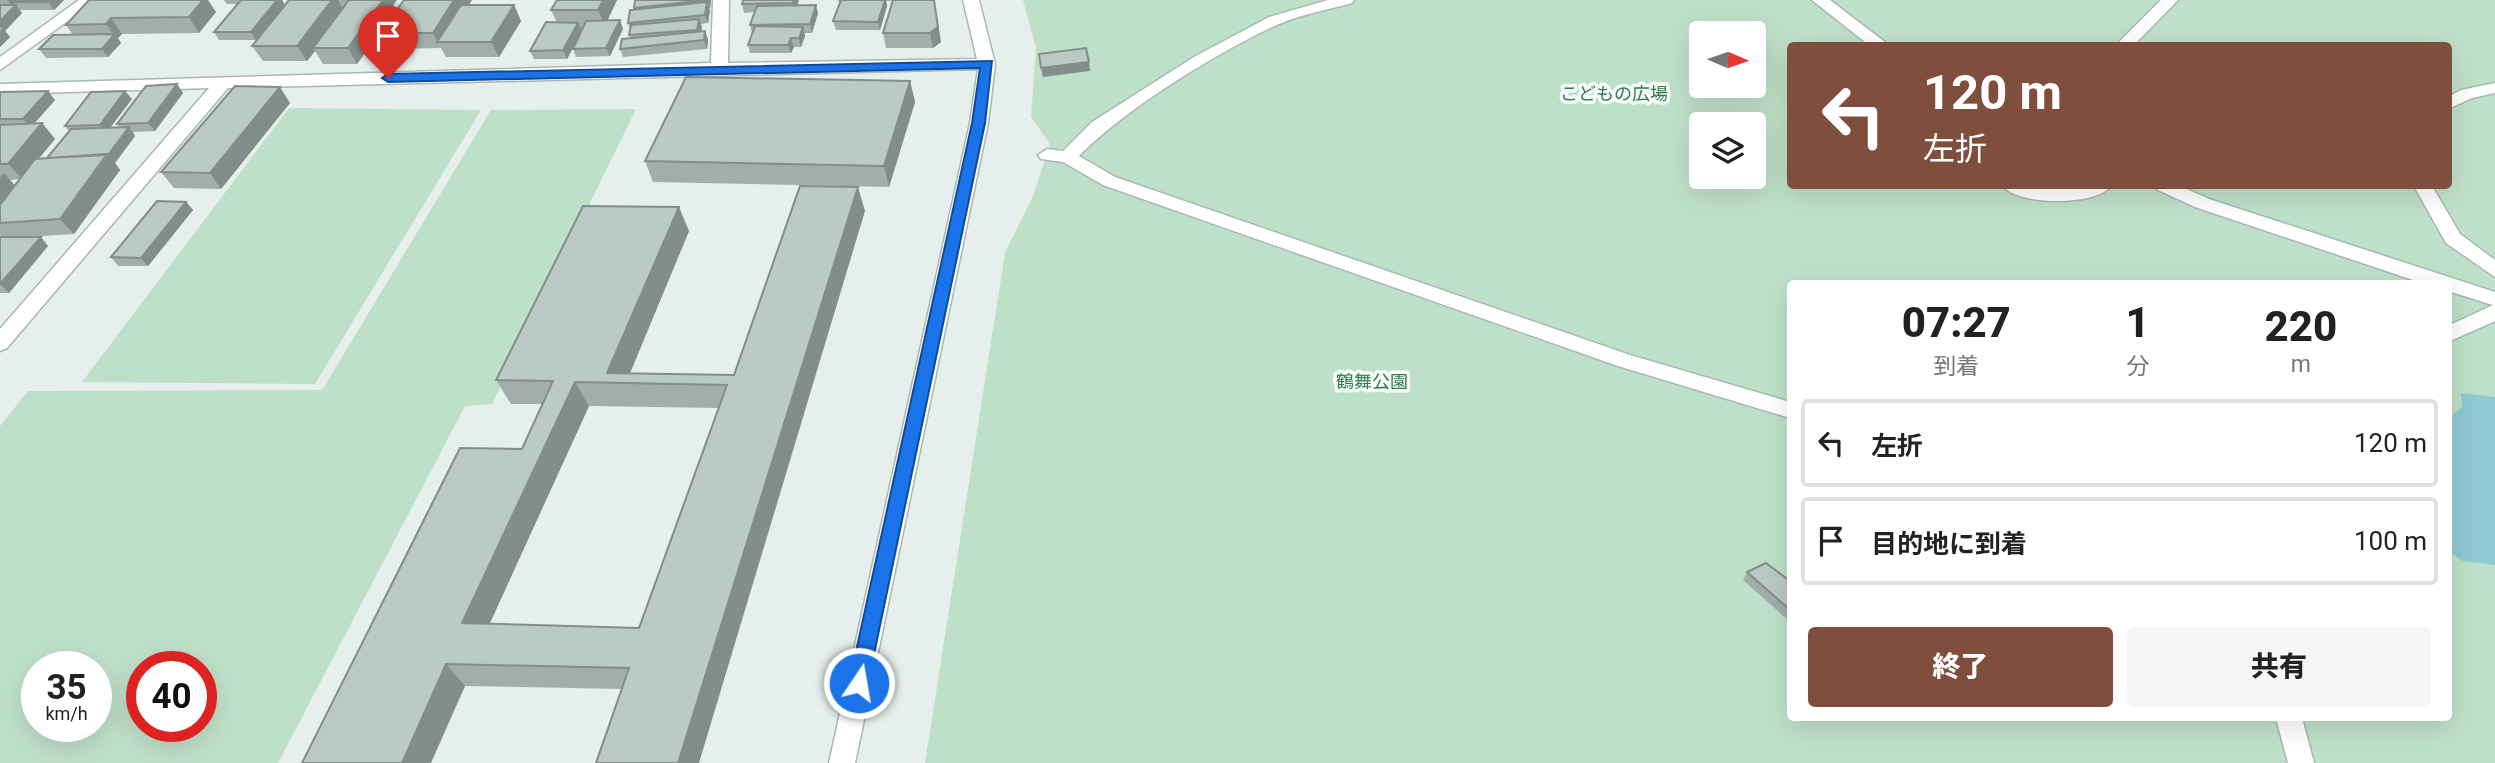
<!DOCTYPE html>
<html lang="ja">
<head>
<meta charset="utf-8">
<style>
	body { margin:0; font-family:Roboto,"Noto Sans JP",sans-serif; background:#f6f6f6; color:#222; height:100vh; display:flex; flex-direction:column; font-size:26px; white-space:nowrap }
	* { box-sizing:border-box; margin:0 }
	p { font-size:23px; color:#767676 }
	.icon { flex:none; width:38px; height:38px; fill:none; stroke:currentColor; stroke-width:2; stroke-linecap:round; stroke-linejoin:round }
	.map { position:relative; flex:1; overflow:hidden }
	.details { position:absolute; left:1787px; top:280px; width:665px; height:441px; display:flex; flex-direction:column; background:#fff; border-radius:7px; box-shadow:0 7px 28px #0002 }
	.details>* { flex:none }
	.top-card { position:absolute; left:1787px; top:42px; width:665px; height:147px; border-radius:7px; box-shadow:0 7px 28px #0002; background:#804e3d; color:#fff; overflow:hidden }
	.needle { width:46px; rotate:92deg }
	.tools { position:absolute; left:1689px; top:21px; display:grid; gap:14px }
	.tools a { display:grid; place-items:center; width:77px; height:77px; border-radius:7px; background:#fff; box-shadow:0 7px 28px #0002; font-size:35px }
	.speed { position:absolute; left:21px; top:651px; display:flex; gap:14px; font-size:35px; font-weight:700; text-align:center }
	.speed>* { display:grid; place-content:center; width:91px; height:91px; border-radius:50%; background:#fff; box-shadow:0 7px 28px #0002; line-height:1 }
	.speed small { font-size:18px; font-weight:400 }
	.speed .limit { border:10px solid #d22; background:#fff; color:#111 }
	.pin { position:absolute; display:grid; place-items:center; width:60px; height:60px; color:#fff; margin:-72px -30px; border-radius:50% 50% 50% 0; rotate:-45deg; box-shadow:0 0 7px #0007 }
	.pin .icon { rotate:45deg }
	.me { position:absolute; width:77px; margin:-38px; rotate:12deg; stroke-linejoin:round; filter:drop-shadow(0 0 5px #0008) }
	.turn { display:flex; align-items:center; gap:24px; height:147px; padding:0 21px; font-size:32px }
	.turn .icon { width:91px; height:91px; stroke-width:2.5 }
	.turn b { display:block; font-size:49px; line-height:60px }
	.eta { display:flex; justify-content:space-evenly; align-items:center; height:119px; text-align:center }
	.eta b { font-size:42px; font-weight:800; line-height:49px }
	.primary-button { display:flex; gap:14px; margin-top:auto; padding:14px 21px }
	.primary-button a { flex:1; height:80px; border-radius:7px; background:#804e3d; color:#fff; font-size:28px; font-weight:800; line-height:80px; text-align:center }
	.primary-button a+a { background:#f6f6f6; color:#222 }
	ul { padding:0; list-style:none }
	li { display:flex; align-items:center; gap:21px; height:88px; margin:0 14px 10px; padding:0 7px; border:4px solid #e0e0e0; border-radius:7px }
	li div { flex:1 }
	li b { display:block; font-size:26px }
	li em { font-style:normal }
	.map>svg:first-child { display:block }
	.green { fill:#bfe0c8; fill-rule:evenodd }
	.water { fill:#8ec9d4 }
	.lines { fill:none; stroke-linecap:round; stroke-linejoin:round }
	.minor-casing { stroke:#a8b8b2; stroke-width:3 }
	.minor { fill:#fff; fill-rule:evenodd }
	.wall { fill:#a1aea9; fill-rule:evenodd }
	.shaded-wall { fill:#838d89 }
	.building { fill:#bbcac4; stroke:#838d89; stroke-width:2; fill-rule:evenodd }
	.route { fill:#1a73e8; stroke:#114b97; stroke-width:2 }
	.labels { text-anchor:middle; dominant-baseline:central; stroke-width:7; stroke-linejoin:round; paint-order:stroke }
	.park-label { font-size:18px; fill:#2d7a4b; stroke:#f7fbf9 }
</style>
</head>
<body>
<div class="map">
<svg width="2495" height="763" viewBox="0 0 2495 763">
	<rect width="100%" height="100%" fill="#e6efeb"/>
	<path class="green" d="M 1023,0 L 2495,0 L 2495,763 L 925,763 L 1005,253 L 1033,196 L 1050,144 L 1031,117 L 1036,48 ZM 1701,33 L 1754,33 L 1754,86 L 1701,86 ZM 1790,46 L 2448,46 L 2448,186 L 1790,186 ZM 1701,124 L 1754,124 L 1754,177 L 1701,177 ZM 1790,284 L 2448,284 L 2448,718 L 1790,718 Z
		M 289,108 L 481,110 L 315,384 L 82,382 Z
		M 636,109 L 492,404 L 465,406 L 278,763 L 0,763 L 0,426 L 28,391 L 322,390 L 491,110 ZM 37,667 L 96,667 L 96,726 L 37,726 ZM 142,667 L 201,667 L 201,726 L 142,726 Z"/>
	<path class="water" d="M 2461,393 L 2495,397 L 2495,565 L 2463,561 L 2448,551 L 2448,419 L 2462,407 Z"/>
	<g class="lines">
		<defs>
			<path id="minor" d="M 79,0 L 97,0 L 0,70 L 0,57 Z
				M 713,0 L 729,0 L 728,63 L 977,59 L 963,0 L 979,0 L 995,64 L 988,123 L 855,763 L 829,763 L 970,123 L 978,69 L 228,88 L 7,348 L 0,351 L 0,329 L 209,88 L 0,94 L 0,84 L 711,63 Z
				M 1328,0 L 1354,0 L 1352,3 C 1328,10 1302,14 1279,24 C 1219,51 1125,109 1079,156 L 1115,177 L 1630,355 L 1790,402 L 1790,418 L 1618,366 L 1103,185 L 1063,162 L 1041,159 L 1038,155 L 1047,149 L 1063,151 L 1092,122 L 1194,57 L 1269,17 Z
				M 1812,0 L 1830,0 L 1890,46 L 1870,46 Z
				M 2161,0 L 2178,0 L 2133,46 L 2115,46 Z
				M 2495,83 L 2495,93 L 2472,98 L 2448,109 L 2448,97 L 2461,90 Z
				M 2003,186 L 2057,189 L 2111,186 C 2097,206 2017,206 2003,186 Z
				M 2156,186 L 2180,186 L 2209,199 L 2495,292 L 2495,321 L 2448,342 L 2448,326 L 2493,305 L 2448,291 L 2448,284 L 2425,284 L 2195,207 L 2158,190 Z
				M 2414,186 L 2432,186 L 2460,234 L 2495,260 L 2495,277 L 2446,243 Z
				M 2276,718 L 2302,718 L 2314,763 L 2288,763 Z"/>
		</defs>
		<use href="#minor" class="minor-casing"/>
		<use href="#minor" class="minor"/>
	</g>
	<path class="wall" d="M 0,0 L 64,0 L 54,10 L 20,10 L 22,13 L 5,31 L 10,37 L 0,47 Z
		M 89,0 L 216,12 L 199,33 L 122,34 L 118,38 L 121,43 L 108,57 L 46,58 L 39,49 L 73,35 L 66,25 Z
		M 224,0 L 282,0 L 285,5 L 289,0 L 397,0 L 393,5 L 396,10 L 357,64 L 323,64 L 315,51 L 307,61 L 263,61 L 252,46 L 278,14 L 256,40 L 219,40 L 214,32 L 238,4 L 227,4 Z
		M 617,0 L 607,21 L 623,29 L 610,56 L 576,57 L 573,49 L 576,42 L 567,59 L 534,59 L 530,51 L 557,23 L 551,10 Z
		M 635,0 L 711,0 L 708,23 L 701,24 L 702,27 L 701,31 L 708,39 L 707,49 L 623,57 L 620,49 L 630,38 L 629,35 L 630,29 L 628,23 L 635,10 L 634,8 Z
		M 743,0 L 799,0 L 797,5 L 818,13 L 812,33 L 805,33 L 805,36 L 801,47 L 794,47 L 791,53 L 750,53 L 748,45 L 752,34 L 750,25 L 754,12 L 744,13 L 742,4 Z
		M 838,0 L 934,0 L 941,42 L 933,48 L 886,48 L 883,33 L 893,1 L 886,1 L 887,6 L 880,30 L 836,30 L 833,21 L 840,4 Z
		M 469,5 L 514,5 L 521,21 L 499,57 L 446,57 L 441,48 L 389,49 L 380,33 Z
		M 910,81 L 915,102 L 889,187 L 653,182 L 645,161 Z
		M 177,84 L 183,93 L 155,131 L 133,132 L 135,136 L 115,163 L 120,170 L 74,234 L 27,237 L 48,246 L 9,293 L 0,293 L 0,92 L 55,100 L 34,124 L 42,123 L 55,139 L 39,158 L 47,158 L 69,131 L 65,126 L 132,99 L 110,128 L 119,127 L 117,124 ZM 20,179 L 15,185 L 10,180 Z
		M 290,103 L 221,189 L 174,188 L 161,172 Z
		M 186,202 L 193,210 L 148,266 L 118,266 L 111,257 Z
		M 865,211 L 622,689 L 465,686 L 302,763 L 522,449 L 542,404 L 511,404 L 496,380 L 689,231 L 629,374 L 734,375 ZM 589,406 L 719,408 L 639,628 L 489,624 Z
		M 1747,572 L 1790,581 L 1790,622 L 1743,580 Z"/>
	<path class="shaded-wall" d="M 7,0 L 22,0 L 13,2 L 22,13 L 5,31 L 10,37 L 0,47 L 0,32 L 2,29 L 0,26 L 0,21 L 13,8 Z
		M 50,0 L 64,0 L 54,10 L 48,2 Z
		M 203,0 L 208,0 L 216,12 L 199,33 L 189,17 Z
		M 274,0 L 282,0 L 285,5 L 256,40 L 251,32 Z
		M 332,0 L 338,0 L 344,11 L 313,48 L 315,51 L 307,61 L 297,46 Z
		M 383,0 L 397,0 L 393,5 L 396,10 L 357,64 L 348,48 Z
		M 454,0 L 472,0 L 446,42 L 438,42 L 433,33 Z
		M 603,0 L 617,0 L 605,26 L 598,10 Z
		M 707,0 L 711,0 L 710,9 Z
		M 794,0 L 799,0 L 795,12 L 793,3 Z
		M 885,0 L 886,0 L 887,6 L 880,30 L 878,22 Z
		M 934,0 L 941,42 L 933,48 L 930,33 Z
		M 707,2 L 710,11 L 708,23 L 705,15 Z
		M 514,5 L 521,21 L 499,57 L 491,42 Z
		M 816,5 L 818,13 L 812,33 L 810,24 Z
		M 111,18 L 122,34 L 118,38 L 121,43 L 108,57 L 102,49 L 114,35 L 106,24 Z
		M 699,19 L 702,27 L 700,38 L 697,30 Z
		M 620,20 L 623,29 L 610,56 L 606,48 Z
		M 578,23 L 582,31 L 567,59 L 563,50 Z
		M 803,27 L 805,36 L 801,47 L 799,38 Z
		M 705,31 L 708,39 L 707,49 L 704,40 Z
		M 791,38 L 794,47 L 791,53 L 788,45 Z
		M 1089,62 L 1090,71 L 1043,77 L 1041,68 Z
		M 910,81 L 915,102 L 889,187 L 884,166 Z
		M 177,84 L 183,93 L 155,131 L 148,123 Z
		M 280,87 L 290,103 L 221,189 L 210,173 Z
		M 48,91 L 55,100 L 30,128 L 23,119 Z
		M 125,91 L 132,99 L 106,133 L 100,125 Z
		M 42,123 L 55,139 L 22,179 L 8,164 Z
		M 129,127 L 135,136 L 115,163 L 120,170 L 74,234 L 60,219 Z
		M 4,173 L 18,189 L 0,211 L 0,177 Z
		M 858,187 L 865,211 L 699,763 L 678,763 Z
		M 186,202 L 193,210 L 148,266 L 141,258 Z
		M 679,207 L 689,231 L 626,383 L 607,373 Z
		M 41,237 L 48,246 L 9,293 L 0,284 Z
		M 575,382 L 589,406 L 480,645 L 462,623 Z
		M 446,664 L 465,686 L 431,763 L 402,763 Z"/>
	<path class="building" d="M 15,0 L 50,0 L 48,2 L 13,2 Z
		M 89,0 L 203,0 L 189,17 L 111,18 L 106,24 L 66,25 Z
		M 241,0 L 277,0 L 251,32 L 214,32 Z
		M 289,0 L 332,0 L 297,46 L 252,46 Z
		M 349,0 L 383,0 L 348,48 L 313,48 Z
		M 404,0 L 454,0 L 433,33 L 380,33 Z
		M 557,0 L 603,0 L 598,10 L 551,10 Z
		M 635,0 L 707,0 L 634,8 Z
		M 743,0 L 794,0 L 793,3 L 742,4 Z
		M 841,0 L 885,0 L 878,22 L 833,21 Z
		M 893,0 L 934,0 L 938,27 L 930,33 L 883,33 Z
		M 707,2 L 705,15 L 628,23 L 630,10 Z
		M 0,5 L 16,5 L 0,21 Z
		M 461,5 L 514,5 L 491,42 L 437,42 Z
		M 816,5 L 810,24 L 750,25 L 757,6 Z
		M 699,19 L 697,30 L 629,35 L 631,25 Z
		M 620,20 L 606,48 L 573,49 L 586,21 Z
		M 546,22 L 578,23 L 563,50 L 530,51 Z
		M 755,26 L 803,27 L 799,38 L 791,38 L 788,45 L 748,45 Z
		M 705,31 L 704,40 L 620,49 L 622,39 Z
		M 115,34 L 102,49 L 39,49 L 53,35 Z
		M 1086,48 L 1089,62 L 1041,68 L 1039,54 Z
		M 686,77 L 910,81 L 884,166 L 645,161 Z
		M 177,84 L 148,123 L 117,124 L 146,86 Z
		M 235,86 L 280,87 L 210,173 L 161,172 Z
		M 48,91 L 23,119 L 0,119 L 0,92 Z
		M 125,91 L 100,125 L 65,126 L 91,92 Z
		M 42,123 L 8,164 L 0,164 L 0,125 Z
		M 129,127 L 108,155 L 47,158 L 71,129 Z
		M 107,154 L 60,219 L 0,223 L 0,205 L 35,159 Z
		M 800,186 L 858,187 L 678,763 L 596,763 L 629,668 L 446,664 L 402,763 L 302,763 L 460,448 L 522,449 L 553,381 L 496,380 L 583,206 L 679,207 L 607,373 L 734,375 ZM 575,382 L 727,385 L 639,628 L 462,623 Z
		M 157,201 L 186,202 L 141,258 L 111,257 Z
		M 0,237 L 41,237 L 0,284 Z
		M 1766,563 L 1790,581 L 1790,610 L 1747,572 Z"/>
	<path class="route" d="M 992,61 L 985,123 L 868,683 L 866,689 L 859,692 L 852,689 L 849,683 L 972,123 L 980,68 L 388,82 L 382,78 L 388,74 Z"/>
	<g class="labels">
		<g class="park-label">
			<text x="1614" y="93">こどもの広場</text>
			<text x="1372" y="381">鶴舞公園</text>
		</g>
	</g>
</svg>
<div class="tools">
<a><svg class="needle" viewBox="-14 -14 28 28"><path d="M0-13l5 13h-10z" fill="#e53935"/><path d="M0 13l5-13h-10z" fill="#767676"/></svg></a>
<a><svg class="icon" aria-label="layers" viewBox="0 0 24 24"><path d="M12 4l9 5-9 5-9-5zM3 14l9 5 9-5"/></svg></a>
</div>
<div class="speed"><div>35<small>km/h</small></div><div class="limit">40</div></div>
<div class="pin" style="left:388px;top:78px;background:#d93025"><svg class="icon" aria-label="arrive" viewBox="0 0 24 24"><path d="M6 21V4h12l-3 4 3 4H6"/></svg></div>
<svg class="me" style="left:859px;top:683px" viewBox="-20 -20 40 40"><circle r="17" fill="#1a73e8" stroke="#fff" stroke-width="3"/><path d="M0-11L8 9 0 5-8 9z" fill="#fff"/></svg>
<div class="top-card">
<div class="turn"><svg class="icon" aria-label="left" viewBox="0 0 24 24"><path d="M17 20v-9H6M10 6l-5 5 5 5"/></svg><div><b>120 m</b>左折</div></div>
</div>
<section class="details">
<div class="eta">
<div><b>07:27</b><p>到着</p></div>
<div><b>1</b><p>分</p></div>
<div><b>220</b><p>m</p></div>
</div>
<ul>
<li><svg class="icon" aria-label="left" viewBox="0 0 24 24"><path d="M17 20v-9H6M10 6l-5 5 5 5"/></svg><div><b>左折</b></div><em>120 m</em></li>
<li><svg class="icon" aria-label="arrive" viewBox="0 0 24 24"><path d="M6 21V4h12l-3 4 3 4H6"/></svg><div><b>目的地に到着</b></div><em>100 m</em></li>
</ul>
<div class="primary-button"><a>終了</a><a>共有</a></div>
</section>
</div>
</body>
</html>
